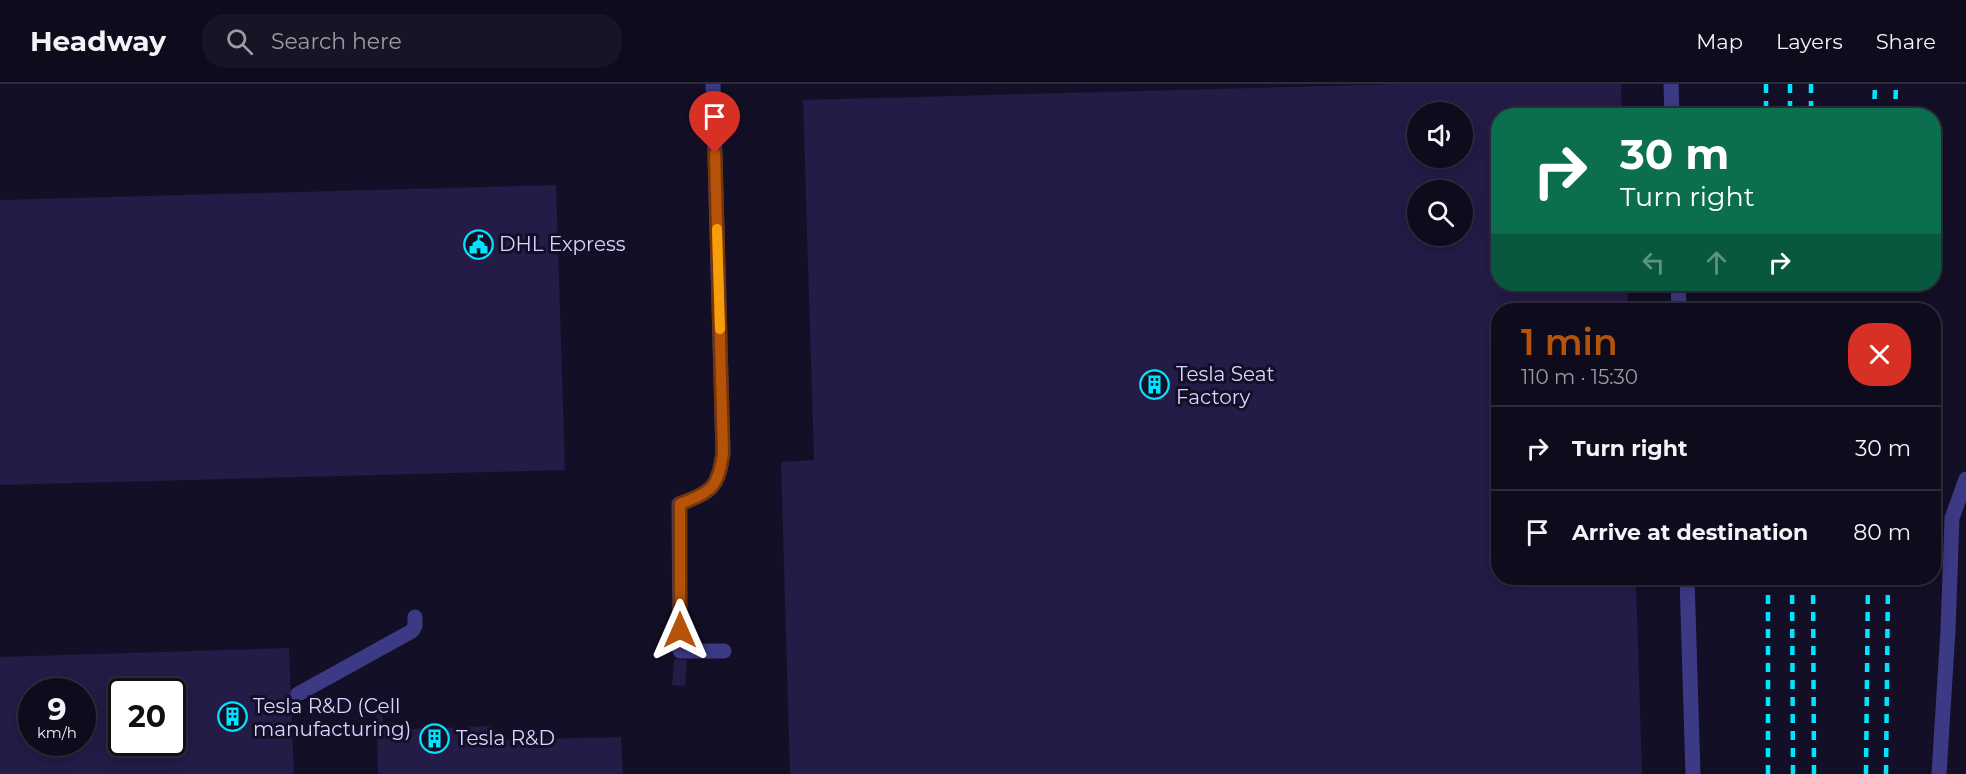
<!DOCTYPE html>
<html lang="en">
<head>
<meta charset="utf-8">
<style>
	body { margin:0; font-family:Montserrat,sans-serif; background:#171425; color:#f1f3f6; height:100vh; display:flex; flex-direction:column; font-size:22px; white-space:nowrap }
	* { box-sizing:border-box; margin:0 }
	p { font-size:20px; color:#9b9ba3 }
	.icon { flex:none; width:33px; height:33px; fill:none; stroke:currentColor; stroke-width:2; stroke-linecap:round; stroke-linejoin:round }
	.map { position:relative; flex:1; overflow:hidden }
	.sheet { position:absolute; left:1491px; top:219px; width:450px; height:282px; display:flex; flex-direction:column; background:#0e0b1c; border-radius:24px; box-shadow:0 3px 15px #0003,0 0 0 2px #2e2b3b }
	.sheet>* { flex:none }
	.top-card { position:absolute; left:1491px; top:24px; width:450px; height:183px; border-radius:24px; box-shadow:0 3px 15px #0003,0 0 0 2px #2e2b3b; background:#0b6e4f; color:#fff; overflow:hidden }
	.fabs { position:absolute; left:1407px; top:18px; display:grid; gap:12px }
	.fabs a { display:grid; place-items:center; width:66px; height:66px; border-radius:50%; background:#0e0b1c; box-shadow:0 3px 15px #0003,0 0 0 2px #2e2b3b; font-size:30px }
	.speed { position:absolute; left:18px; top:594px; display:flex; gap:12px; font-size:30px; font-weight:700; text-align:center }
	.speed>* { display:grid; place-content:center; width:78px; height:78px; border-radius:50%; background:#0e0b1c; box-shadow:0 3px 15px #0003,0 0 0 2px #2e2b3b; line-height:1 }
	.speed small { font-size:15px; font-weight:400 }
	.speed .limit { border:3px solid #111; border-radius:9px; background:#fff; color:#111 }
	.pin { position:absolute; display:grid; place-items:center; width:51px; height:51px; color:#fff; margin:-62px -26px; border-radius:50% 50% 50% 0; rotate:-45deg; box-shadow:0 0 6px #0007 }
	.pin .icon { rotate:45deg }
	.me { position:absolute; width:66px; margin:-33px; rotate:0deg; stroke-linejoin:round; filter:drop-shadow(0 0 4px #0008) }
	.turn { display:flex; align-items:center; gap:21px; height:126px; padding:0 30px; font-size:27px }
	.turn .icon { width:78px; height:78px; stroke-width:2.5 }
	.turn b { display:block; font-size:42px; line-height:51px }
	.lanes { display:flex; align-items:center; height:57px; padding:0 30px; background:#0003; justify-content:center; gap:30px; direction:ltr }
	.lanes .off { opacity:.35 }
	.round { display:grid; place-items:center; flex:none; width:63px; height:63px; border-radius:24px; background:#171425 }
	.head { display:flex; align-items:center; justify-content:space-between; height:102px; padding:0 30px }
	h1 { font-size:36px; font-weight:600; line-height:45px; color:#b45309 }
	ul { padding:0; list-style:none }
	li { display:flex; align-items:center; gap:18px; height:84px; padding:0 30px; border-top:2px solid #2e2b3b }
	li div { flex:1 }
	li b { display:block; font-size:22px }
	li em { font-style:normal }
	header { display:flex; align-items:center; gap:36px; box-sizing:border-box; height:84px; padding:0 30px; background:#0e0b1c; border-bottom:2px solid #2e2b3b }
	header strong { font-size:28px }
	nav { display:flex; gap:33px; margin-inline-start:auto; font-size:21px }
	.search { width:420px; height:54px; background:#171425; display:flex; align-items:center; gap:15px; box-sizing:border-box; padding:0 21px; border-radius:24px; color:#9b9ba3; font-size:22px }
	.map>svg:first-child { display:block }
	.building { fill:#241b47; fill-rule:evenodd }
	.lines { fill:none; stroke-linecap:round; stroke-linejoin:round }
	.minor { stroke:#3d3a85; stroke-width:15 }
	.rail { stroke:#00e5ff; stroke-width:4.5; stroke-dasharray:9 8; stroke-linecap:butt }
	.route-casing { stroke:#753606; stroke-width:15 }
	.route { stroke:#b45309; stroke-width:10 }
	.slow { stroke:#f59e0b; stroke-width:10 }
	.labels { text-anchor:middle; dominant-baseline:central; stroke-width:6; stroke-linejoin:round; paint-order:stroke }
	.poi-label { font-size:20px; fill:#d9d4ff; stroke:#130f26; text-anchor:start }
</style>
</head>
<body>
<header>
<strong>Headway</strong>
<div class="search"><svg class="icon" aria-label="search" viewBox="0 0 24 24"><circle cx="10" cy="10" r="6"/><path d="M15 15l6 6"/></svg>Search here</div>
<nav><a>Map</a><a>Layers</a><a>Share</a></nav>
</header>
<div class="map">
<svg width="1966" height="690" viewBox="0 0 1966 690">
	<rect width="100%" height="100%" fill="#130f26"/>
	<path class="building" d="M 1403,0 L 1621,0 L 1622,32 L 1498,32 L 1498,200 L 1627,200 L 1628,226 L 1498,226 L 1498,494 L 1636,494 L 1642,690 L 790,690 L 781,378 L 814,376 L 803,16 ZM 1418,28 L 1462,28 L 1462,74 L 1418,74 ZM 1418,106 L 1462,106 L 1462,152 L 1418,152 Z
		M 556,101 L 565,386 L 0,401 L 0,116 Z
		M 289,564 L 294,690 L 0,690 L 0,573 ZM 32,608 L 82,608 L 82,658 L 32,658 ZM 122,608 L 172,608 L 172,658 L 122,658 Z
		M 674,575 L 687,576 L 685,602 L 672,601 Z
		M 382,619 L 383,646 L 492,642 L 492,656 L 621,653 L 623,690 L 378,690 L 376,622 Z"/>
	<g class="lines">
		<path class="minor" d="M 713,0 L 723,369 C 718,404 712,408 679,420 L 680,567 L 724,567
			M 1671,0 L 1672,32
			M 1678,200 L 1679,226
			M 1687,494 L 1693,690
			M 298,610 L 412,547 L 415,542 L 415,533
			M 1939,690 L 1948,546 L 1952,434 L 1966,395"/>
		<path class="rail" d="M 1766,0 L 1766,32
			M 1790,0 L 1790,32
			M 1811,0 L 1811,32
			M 1874,32 L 1875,0
			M 1895,32 L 1896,0
			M 1767,200 L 1767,226
			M 1791,200 L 1791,226
			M 1812,200 L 1812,226
			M 1872,226 L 1872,200
			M 1893,226 L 1893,200
			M 1768,494 L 1768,690
			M 1792,494 L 1793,690
			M 1813,494 L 1814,690
			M 1866,690 L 1868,494
			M 1886,690 L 1888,494"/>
	</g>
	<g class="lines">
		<defs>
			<path id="route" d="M 680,546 L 680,420 C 712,407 718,404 723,369 L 715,69"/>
		</defs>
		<use href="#route" class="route-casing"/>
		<use href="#route" class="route"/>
		<path class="slow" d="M 717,145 L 720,245"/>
	</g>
	<defs>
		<symbol id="civic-ring" viewBox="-11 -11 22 22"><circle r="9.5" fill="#130f26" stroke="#00e5ff" stroke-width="1.5"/><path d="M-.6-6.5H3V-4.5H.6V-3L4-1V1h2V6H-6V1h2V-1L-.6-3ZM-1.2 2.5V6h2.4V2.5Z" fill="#00e5ff"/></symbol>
		<symbol id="building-ring" viewBox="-11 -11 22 22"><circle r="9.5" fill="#130f26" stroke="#00e5ff" stroke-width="1.5"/><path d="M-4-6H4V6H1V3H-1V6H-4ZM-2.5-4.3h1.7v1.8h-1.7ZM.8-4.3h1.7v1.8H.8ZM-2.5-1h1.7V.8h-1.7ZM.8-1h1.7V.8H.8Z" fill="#00e5ff"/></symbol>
	</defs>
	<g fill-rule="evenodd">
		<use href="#civic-ring" x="462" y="144" width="33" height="33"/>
		<use href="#building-ring" x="1138" y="284" width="33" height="33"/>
		<use href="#building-ring" x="216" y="616" width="33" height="33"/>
		<use href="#building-ring" x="418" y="638" width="33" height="33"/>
	</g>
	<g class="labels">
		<g class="poi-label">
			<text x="499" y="160">DHL Express</text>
			<text x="1176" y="290">Tesla Seat<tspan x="1176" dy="23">Factory</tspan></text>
			<text x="253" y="622">Tesla R&amp;D (Cell<tspan x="253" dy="23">manufacturing)</tspan></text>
			<text x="456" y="654">Tesla R&amp;D</text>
		</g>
	</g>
</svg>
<div class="fabs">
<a><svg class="icon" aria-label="sound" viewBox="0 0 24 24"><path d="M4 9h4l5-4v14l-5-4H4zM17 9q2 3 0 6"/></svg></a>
<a><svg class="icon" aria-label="search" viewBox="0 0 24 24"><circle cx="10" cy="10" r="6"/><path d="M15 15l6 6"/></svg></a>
</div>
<div class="speed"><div>9<small>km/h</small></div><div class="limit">20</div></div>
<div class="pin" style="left:715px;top:69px;background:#d93025"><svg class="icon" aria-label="arrive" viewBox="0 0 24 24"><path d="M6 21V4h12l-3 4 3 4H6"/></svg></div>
<svg class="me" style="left:680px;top:546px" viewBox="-20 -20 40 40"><path d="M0-17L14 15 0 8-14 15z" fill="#b45309" stroke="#fff" stroke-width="4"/></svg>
<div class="top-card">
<div class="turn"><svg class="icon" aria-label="right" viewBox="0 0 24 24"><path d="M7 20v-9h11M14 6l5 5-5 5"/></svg><div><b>30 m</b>Turn right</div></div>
<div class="lanes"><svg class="icon off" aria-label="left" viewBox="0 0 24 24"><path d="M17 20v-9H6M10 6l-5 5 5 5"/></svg><svg class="icon off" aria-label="ahead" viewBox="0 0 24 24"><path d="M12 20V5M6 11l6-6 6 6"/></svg><svg class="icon" aria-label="right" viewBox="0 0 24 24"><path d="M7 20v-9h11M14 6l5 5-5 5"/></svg></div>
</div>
<section class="sheet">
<div class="head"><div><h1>1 min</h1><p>110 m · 15:30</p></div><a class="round" style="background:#d93025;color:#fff"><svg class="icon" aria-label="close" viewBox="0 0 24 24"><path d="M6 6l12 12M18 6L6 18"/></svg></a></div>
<ul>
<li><svg class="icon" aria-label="right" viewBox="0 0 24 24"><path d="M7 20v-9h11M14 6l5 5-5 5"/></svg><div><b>Turn right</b></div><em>30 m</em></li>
<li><svg class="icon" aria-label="arrive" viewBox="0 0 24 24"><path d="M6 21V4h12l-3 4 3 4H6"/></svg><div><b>Arrive at destination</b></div><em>80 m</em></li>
</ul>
</section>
</div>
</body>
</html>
